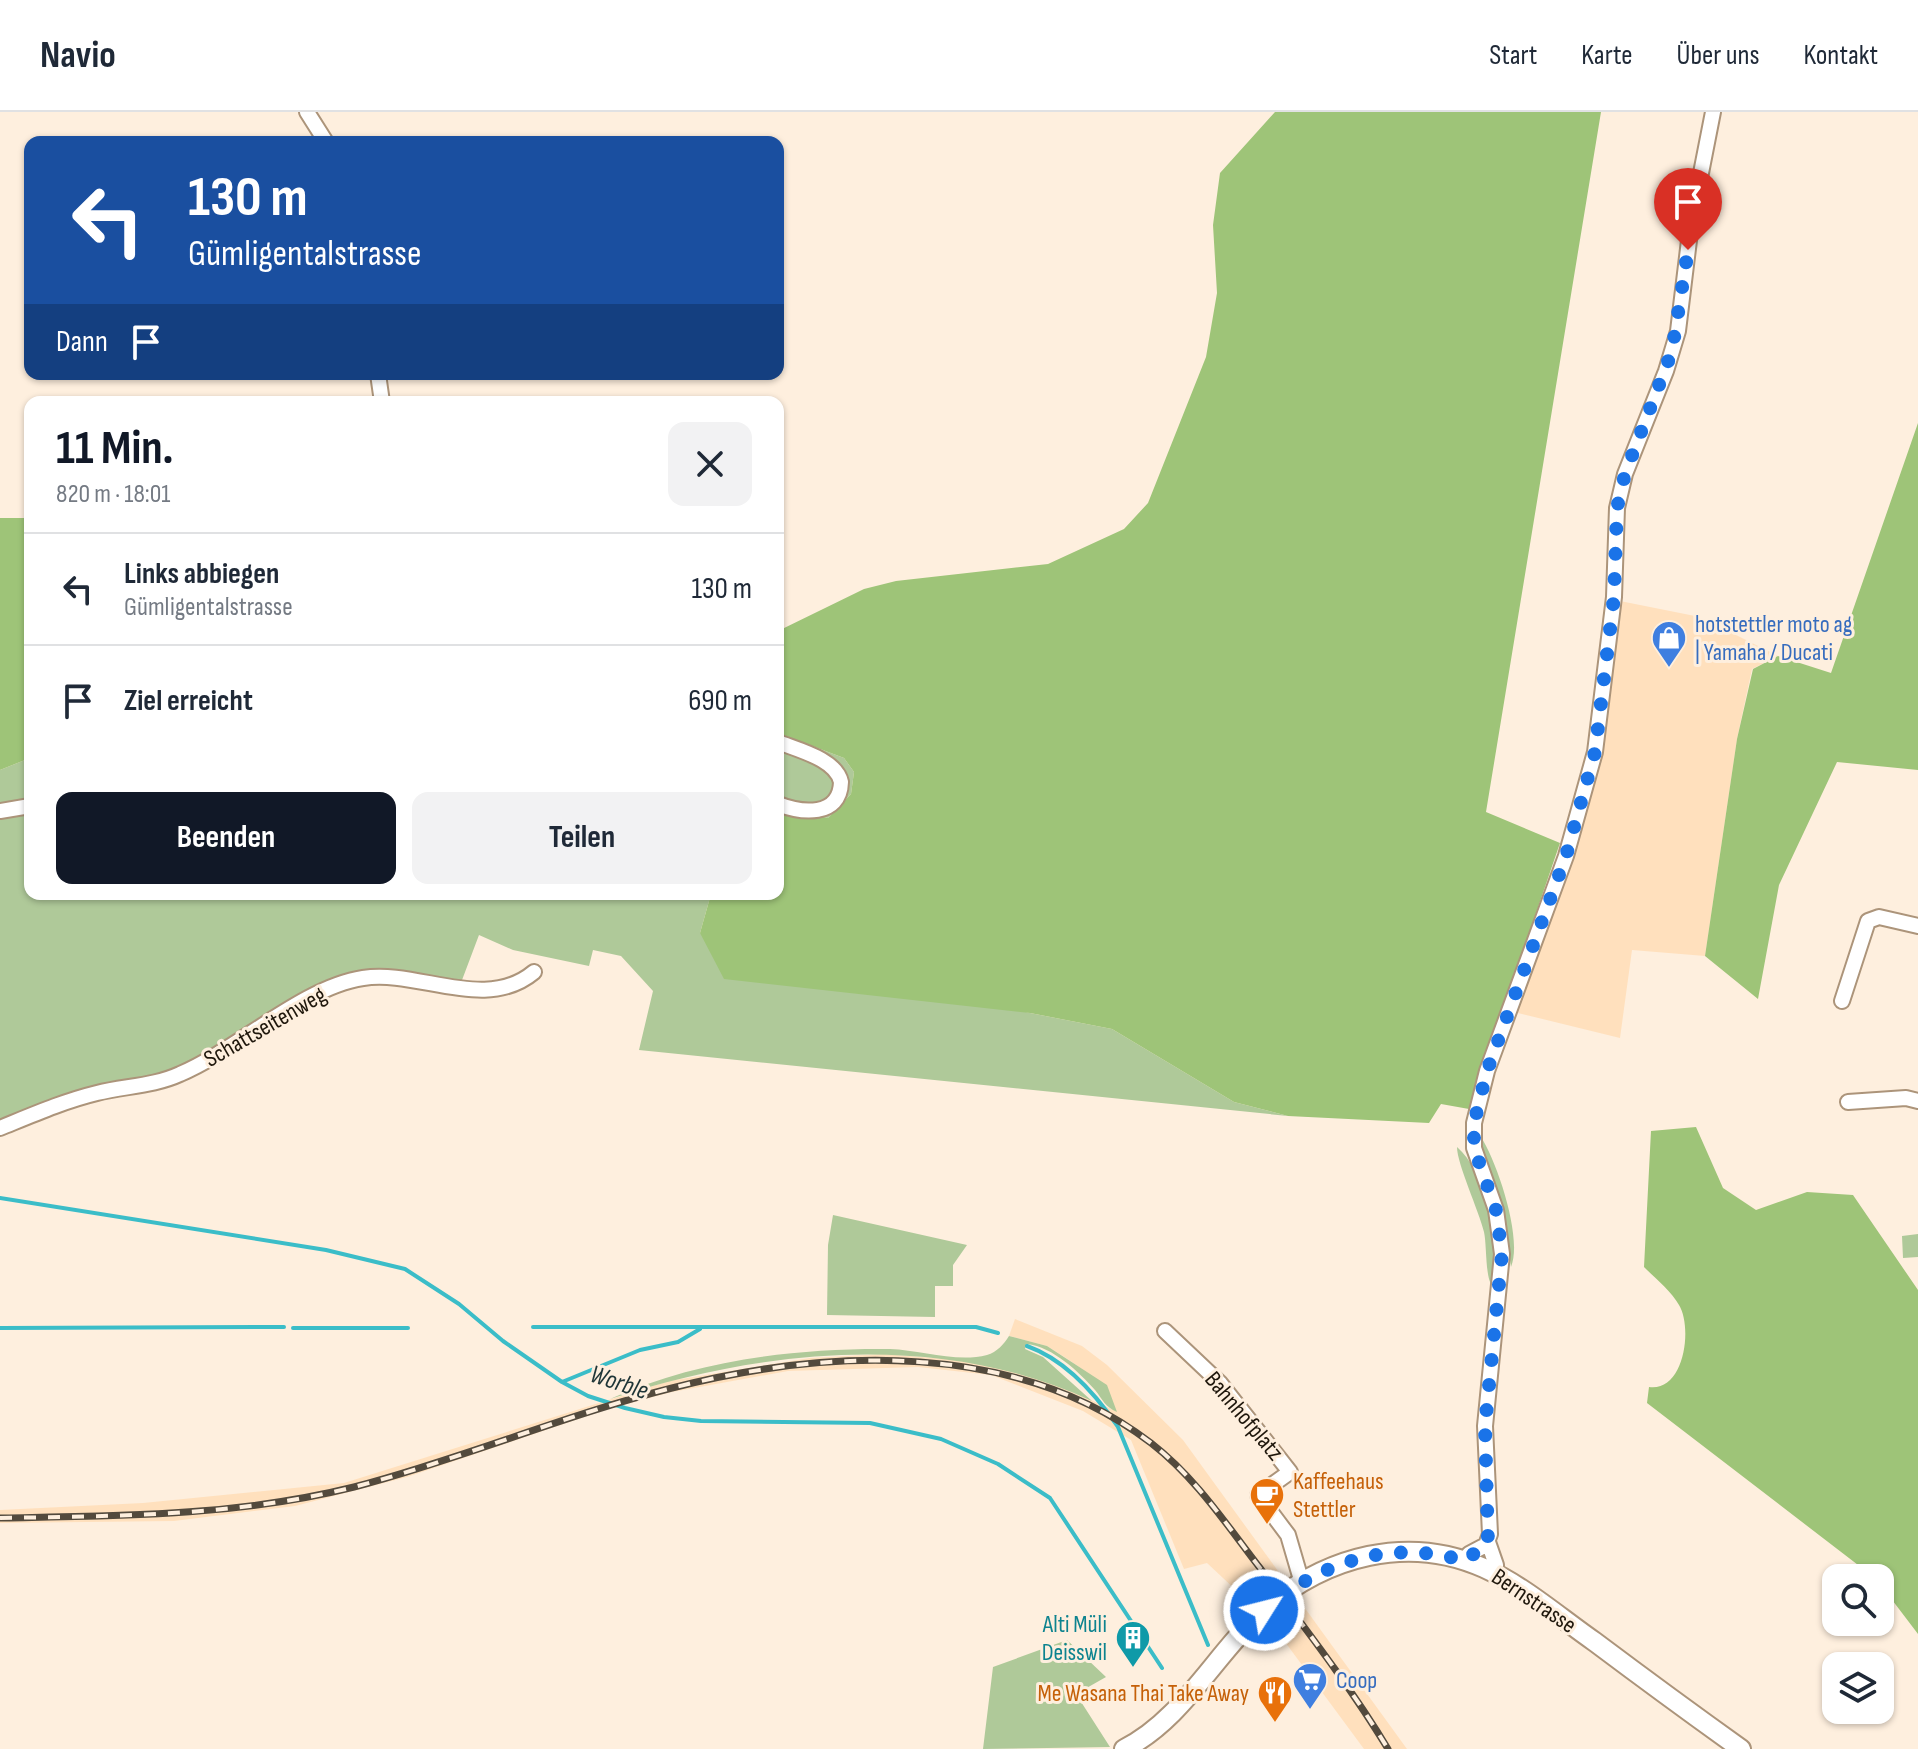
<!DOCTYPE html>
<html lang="de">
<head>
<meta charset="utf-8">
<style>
	body { margin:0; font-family:"Sofia Sans Condensed",sans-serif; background:#f2f2f3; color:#1f2937; height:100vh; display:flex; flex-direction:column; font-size:30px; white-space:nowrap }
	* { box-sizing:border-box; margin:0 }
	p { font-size:26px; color:#747a83 }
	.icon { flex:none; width:44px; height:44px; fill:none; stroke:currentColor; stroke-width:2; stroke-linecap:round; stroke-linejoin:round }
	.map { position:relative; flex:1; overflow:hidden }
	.drawer { position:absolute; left:24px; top:284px; width:760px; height:504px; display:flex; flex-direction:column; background:#fff; border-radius:16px; box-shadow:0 2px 6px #0004 }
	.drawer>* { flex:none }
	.top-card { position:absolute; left:24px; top:24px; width:760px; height:244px; border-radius:16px; box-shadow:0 2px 6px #0004; background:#1a4fa0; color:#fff; overflow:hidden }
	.tools { position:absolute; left:1822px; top:1452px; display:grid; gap:16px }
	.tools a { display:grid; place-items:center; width:72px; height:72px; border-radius:16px; background:#fff; box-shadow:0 2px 6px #0004; font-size:40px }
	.pin { position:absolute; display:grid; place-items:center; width:68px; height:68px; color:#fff; margin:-82px -34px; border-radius:50% 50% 50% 0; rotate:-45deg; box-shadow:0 0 8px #0007 }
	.pin .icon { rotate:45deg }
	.me { position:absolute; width:88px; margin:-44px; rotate:54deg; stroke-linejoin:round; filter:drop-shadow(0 0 6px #0008) }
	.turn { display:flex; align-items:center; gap:28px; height:168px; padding:0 32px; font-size:36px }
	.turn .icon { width:104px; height:104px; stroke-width:2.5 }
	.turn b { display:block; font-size:56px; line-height:68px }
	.then { display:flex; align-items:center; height:76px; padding:0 32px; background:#0003; gap:16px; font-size:30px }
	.round { display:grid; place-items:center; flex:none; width:84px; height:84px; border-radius:16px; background:#f2f2f3 }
	.summary { display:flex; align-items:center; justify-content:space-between; height:136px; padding:0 32px }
	h1 { font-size:48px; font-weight:700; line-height:60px; color:#111827 }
	.button { display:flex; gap:16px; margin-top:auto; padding:16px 32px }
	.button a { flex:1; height:92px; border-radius:16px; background:#111827; color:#fff; font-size:32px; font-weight:700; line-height:92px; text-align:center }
	.button a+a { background:#f2f2f3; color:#1f2937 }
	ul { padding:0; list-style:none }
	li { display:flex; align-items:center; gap:24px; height:112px; padding:0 32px; border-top:2px solid #e0e1e3 }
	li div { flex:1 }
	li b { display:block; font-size:30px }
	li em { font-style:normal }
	header { display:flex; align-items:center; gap:48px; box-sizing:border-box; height:112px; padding:0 40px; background:#fff; border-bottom:2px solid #e0e1e3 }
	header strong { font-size:38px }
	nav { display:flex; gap:44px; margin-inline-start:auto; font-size:28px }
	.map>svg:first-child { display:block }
	.built { fill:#ffe0bd }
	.green { fill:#afc999 }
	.forest { fill:#9ec478 }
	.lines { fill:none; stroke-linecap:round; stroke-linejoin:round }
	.stream { stroke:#3bbdc8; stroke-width:4 }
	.minor-casing { stroke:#ac947a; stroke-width:18 }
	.major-casing { stroke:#ac947a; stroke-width:22 }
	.minor { stroke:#fff; stroke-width:14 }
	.major { stroke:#fff; stroke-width:18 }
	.rail-casing { stroke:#534a3d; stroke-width:7 }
	.rail { stroke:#feefde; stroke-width:4; stroke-dasharray:12; stroke-linecap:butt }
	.route { stroke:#1a73e8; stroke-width:14; stroke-dasharray:0 25.2 }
	.labels { text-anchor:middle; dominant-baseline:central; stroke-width:6; stroke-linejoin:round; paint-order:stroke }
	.shop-label { font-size:24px; fill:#366cbe; stroke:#feefde; text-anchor:start }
	.street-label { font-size:24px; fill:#1f170c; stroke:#feefde }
	.food-label { font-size:24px; fill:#c56008; stroke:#feefde; text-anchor:start }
	.culture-label { font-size:24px; fill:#0d838f; stroke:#feefde; text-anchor:end }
	.water-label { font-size:26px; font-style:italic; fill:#1f3537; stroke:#feefde }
</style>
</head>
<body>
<header>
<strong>Navio</strong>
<nav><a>Start</a><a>Karte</a><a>Über uns</a><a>Kontakt</a></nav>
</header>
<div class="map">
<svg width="1918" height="1637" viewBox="0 0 1918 1637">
	<rect width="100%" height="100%" fill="#feefde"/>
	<path class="built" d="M 1620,489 L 1700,505 L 1778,544 L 1752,557 L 1737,627 L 1705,844 L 1632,838 L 1620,926 L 1514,900 L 1547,820 L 1574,737 Z
		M 1015,1207 L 1082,1234 L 1107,1253 L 1183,1328 L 1407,1637 L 1364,1637 L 1271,1511 L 1207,1451 L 1184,1457 L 1131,1328 L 1083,1299 L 991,1263 L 918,1255 L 788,1259 L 672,1280 L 611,1296 L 407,1365 L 295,1394 L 174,1409 L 0,1411 L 0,1398 L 143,1391 L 344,1371 L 669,1269 L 810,1246 L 884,1242 L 973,1249 L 1052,1271 L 1116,1299 L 1082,1257 L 1066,1246 L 1047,1234 L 1009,1224 Z"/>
	<path class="green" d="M 778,621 L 844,646 L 854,660 L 851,682 L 828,706 L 778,694 Z
		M 30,646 L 30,782 L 711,782 L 700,821 L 1030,901 L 1112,917 L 1234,990 L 1288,1004 L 639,938 L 653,879 L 621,844 L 593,838 L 589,854 L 513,838 L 479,823 L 459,876 L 352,868 L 213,945 L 0,1016 L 0,658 Z
		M 1481,1025 C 1497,1050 1523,1126 1511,1155 L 1501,1091 L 1483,1044 Z
		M 1457,1035 C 1490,1064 1496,1133 1493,1174 C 1485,1169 1487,1133 1484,1120 C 1479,1099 1457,1052 1457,1035 Z
		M 833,1103 L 967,1133 L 953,1153 L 953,1174 L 935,1174 L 935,1205 L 827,1203 L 828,1133 Z
		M 1918,1122 L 1918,1145 L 1903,1146 L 1902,1124 Z
		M 1009,1224 L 1047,1234 L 1107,1273 L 1117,1300 C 1105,1295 1103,1288 1095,1278 C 1079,1260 1053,1235 1027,1232 L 1025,1237 L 1043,1245 L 1092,1289 C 942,1219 764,1236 610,1287 C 696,1248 796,1236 890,1237 C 920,1238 957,1251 987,1243 C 997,1240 1004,1232 1009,1224 Z
		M 1067,1528 L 1106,1565 L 1076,1582 L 1110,1635 L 983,1637 L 993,1555 Z"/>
	<path class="forest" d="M 1275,0 L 1601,0 L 1486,700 L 1560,731 L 1469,997 L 1441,992 L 1429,1011 L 1288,1004 L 1234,990 L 1112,917 L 1030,901 L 724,867 L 700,821 L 711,782 L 778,782 L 778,694 L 828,706 L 851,682 L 854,660 L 844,646 L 778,621 L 778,519 L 864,477 L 896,469 L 1048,452 L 1124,417 L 1148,391 L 1206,245 L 1217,181 L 1213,113 L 1220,61 Z
		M 1918,311 L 1918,658 L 1837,650 L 1779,773 L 1758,887 L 1705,844 L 1737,627 L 1753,557 L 1778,544 L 1831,561 Z
		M 0,406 L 30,406 L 30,646 L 0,658 Z
		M 1696,1015 L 1723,1076 L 1756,1098 L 1807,1080 L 1853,1083 L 1918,1178 L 1918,1522 L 1880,1472 L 1880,1466 L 1875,1466 L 1647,1291 L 1649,1275 C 1684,1280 1693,1216 1679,1193 C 1671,1179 1655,1166 1644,1155 L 1651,1019 Z"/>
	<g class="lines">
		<path class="stream" d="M 0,1086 L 326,1138 L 405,1157 L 459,1192 L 503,1229 L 562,1270 L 588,1284 L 625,1296 L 664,1305 L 701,1309 L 870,1311 L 941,1327 L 998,1352 L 1050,1386 L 1162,1556
			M 533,1215 L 976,1215 L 998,1221
			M 0,1216 L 284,1215
			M 293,1216 L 408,1216
			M 1027,1234 C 1066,1248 1095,1281 1118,1315 L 1208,1533
			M 562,1270 L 640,1238 L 678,1230 L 700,1217"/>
		<defs>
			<path id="minor" d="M 307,0 L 326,30
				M 378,262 L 382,290
				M 778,630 C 798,638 836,647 841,670 C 840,706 801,701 778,692
				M 0,699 L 30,694
				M 1842,889 L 1868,809 L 1879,805 L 1918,814
				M 1848,990 L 1906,986 L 1918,989
				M 0,1016 C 32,1003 64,989 97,981 C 125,974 154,974 180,962 C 237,938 303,875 363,866 C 418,857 485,901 534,860
				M 1165,1219 L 1220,1271 L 1290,1360 L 1258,1383 L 1288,1423 L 1302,1471
				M 1488,1430 L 1496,1453 L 1495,1462
				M 1465,1449 L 1469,1442 L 1486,1433 L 1490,1422 L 1485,1314 L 1502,1142 L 1496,1098 L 1474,1036 L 1474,1011 L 1487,959 L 1566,744 L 1595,640 L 1614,485 L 1617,396 L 1625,362 L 1666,259 L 1678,219 L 1691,112 L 1713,0"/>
			<path id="major" d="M 1124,1637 C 1183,1608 1216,1540 1265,1497 C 1326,1444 1408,1422 1484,1456 C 1524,1474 1559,1505 1595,1530 C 1643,1566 1692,1602 1741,1637"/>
		</defs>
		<use href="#minor" class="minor-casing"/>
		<use href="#major" class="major-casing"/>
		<use href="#minor" class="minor"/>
		<use href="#major" class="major"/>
		<defs>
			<path id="rail" d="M 0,1406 C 119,1404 238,1404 354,1375 C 462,1347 564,1303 672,1276 C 828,1236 1017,1228 1151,1331 C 1196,1366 1226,1412 1260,1456 C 1304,1515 1350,1574 1388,1637"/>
		</defs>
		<use href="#rail" class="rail-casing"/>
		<use href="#rail" class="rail"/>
	</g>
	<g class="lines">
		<path class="route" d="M 1264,1498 C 1323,1449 1390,1427 1465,1449 L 1488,1430 L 1485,1314 L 1502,1142 L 1496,1098 L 1474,1036 L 1474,1011 L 1487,959 L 1566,744 L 1595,640 L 1614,485 L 1617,396 L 1625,362 L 1672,239 L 1688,138"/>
	</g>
	<defs>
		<symbol id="shop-pin" viewBox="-11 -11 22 30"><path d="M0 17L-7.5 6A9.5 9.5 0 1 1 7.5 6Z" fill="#3f7fe0" stroke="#feefde"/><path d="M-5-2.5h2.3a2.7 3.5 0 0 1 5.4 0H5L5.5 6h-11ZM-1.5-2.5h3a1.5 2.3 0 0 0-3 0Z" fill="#fff"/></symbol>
		<symbol id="cafe-pin" viewBox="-11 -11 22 30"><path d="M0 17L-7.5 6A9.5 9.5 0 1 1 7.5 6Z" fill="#e8710a" stroke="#feefde"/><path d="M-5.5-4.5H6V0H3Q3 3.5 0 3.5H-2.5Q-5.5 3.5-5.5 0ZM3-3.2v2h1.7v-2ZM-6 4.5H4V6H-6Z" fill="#fff"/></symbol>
		<symbol id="building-pin" viewBox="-11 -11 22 30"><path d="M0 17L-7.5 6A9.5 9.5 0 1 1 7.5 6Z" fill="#0f9aa8" stroke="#feefde"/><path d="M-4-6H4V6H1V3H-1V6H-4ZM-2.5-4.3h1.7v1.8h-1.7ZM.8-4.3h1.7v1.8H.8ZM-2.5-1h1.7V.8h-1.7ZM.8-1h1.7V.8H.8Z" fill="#fff"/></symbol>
		<symbol id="supermarket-pin" viewBox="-11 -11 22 30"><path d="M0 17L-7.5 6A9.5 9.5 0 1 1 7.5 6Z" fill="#3f7fe0" stroke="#feefde"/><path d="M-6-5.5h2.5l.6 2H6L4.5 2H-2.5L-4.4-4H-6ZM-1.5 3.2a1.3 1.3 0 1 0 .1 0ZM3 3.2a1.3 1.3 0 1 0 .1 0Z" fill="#fff"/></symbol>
		<symbol id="restaurant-pin" viewBox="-11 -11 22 30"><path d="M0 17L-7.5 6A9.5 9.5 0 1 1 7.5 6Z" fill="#e8710a" stroke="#feefde"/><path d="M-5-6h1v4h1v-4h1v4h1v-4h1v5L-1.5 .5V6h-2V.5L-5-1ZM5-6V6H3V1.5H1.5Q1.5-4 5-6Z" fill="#fff"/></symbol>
	</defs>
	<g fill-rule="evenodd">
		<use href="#shop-pin" x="1649" y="506" width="40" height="54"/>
		<use href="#cafe-pin" x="1247" y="1363" width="40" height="54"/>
		<use href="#building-pin" x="1113" y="1506" width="40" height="54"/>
		<use href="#supermarket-pin" x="1290" y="1548" width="40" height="54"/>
		<use href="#restaurant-pin" x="1255" y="1561" width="40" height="54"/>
	</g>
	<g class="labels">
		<g class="shop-label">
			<text x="1695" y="512">hotstettler moto ag<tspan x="1695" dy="28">| Yamaha / Ducati</tspan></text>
			<text x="1336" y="1568">Coop</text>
		</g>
		<g class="street-label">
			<text transform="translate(265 915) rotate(-30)">Schattseitenweg</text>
			<text transform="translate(1244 1304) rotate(50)">Bahnhofplatz</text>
			<text transform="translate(1534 1489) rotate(34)">Bernstrasse</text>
		</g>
		<g class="food-label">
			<text x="1293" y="1369">Kaffeehaus<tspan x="1293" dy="28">Stettler</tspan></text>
			<text x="1249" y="1581" text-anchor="end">Me Wasana Thai Take Away</text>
		</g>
		<g class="culture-label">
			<text x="1107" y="1512">Alti Müli<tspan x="1107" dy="28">Deisswil</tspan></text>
		</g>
		<g class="water-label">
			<text transform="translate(619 1271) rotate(18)">Worble</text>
		</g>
	</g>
</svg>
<div class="tools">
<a><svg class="icon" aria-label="search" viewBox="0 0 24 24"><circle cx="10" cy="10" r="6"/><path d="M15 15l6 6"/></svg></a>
<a><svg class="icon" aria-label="layers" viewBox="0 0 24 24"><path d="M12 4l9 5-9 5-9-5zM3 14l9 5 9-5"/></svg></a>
</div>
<div class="pin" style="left:1688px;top:138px;background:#d93025"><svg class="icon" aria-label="arrive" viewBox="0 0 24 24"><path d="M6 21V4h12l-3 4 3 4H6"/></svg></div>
<svg class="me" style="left:1264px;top:1498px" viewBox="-20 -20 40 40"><circle r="17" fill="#1a73e8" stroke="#fff" stroke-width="3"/><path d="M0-11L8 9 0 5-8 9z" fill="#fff"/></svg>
<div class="top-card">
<div class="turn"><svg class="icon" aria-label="left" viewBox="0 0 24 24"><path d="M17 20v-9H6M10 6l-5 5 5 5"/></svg><div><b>130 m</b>Gümligentalstrasse</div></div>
<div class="then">Dann<svg class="icon" aria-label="arrive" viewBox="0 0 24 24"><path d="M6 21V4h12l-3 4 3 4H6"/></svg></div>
</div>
<section class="drawer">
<div class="summary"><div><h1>11 Min.</h1><p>820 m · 18:01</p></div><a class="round"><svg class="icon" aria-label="close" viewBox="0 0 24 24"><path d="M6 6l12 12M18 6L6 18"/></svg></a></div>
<ul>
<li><svg class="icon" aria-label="left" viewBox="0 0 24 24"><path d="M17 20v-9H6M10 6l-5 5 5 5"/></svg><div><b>Links abbiegen</b><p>Gümligentalstrasse</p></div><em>130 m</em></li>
<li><svg class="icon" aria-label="arrive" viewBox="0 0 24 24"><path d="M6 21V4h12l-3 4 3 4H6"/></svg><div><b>Ziel erreicht</b></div><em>690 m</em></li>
</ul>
<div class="button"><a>Beenden</a><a>Teilen</a></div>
</section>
</div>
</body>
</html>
